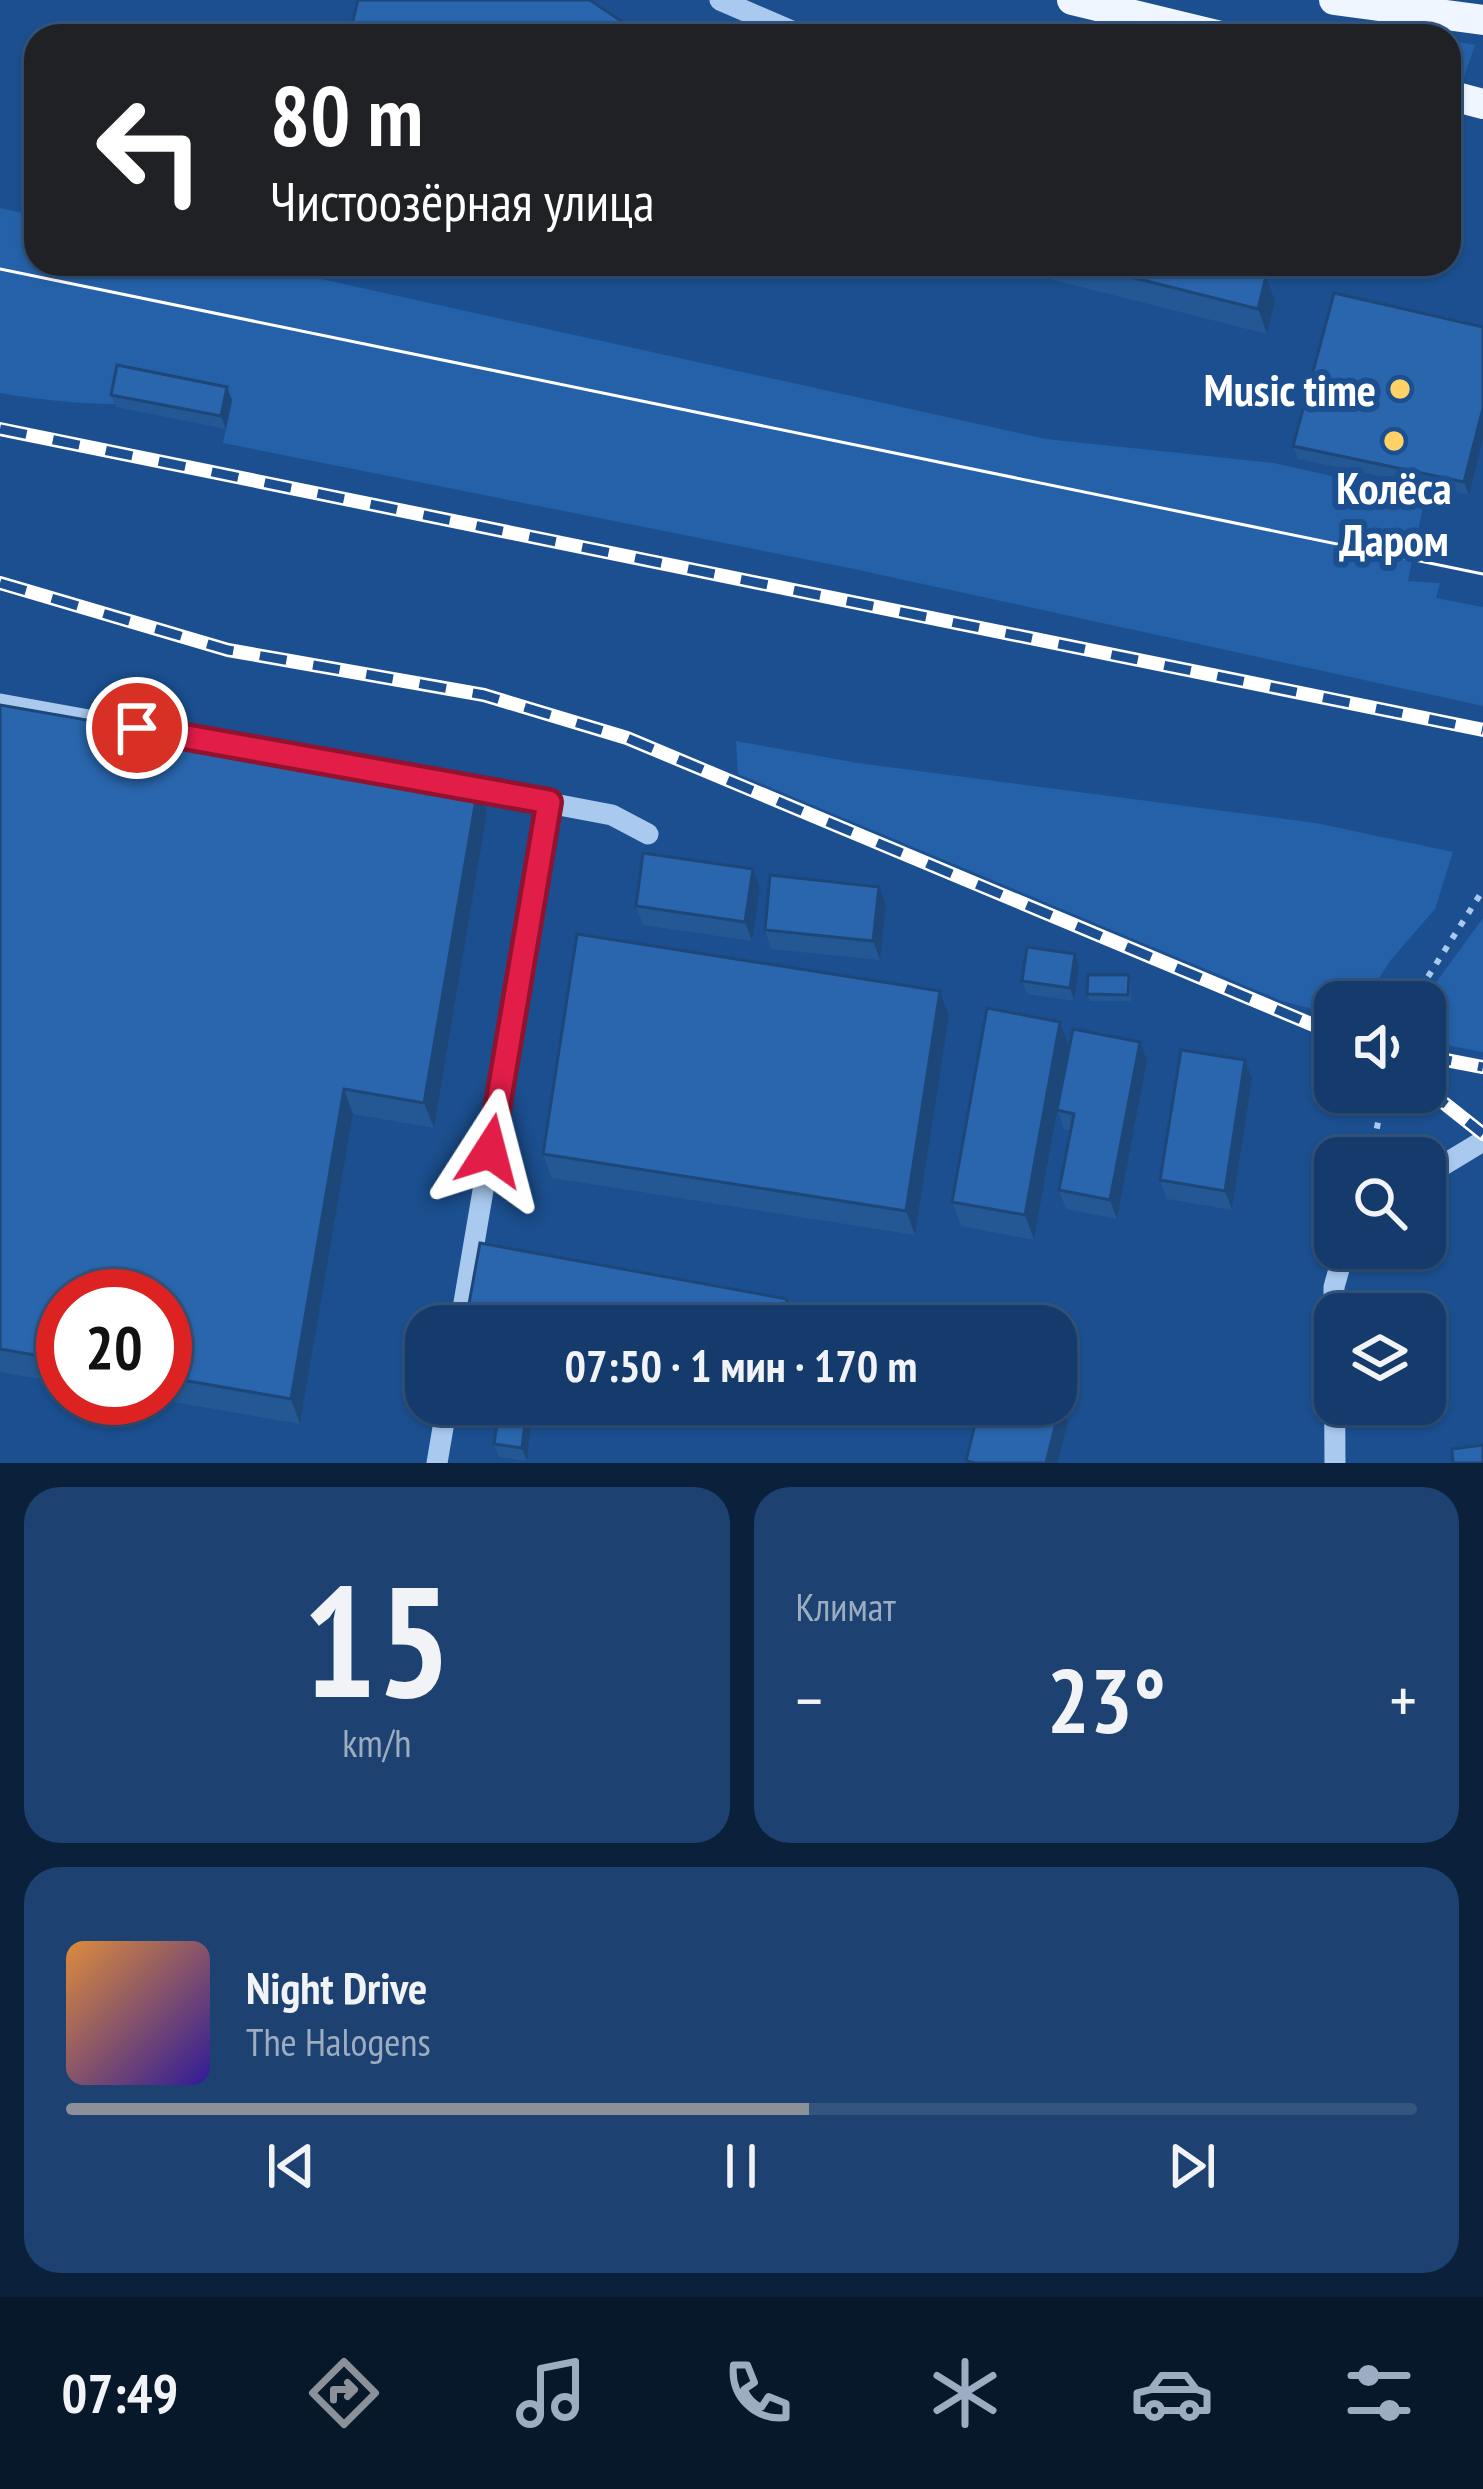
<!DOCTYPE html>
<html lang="ru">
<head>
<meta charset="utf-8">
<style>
  :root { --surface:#143b6b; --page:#1d4271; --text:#f1f3f6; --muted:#9dadc1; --line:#33557e; --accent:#8c9099 }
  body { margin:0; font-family:"PT Sans Narrow",sans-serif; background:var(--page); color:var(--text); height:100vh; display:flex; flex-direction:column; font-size:45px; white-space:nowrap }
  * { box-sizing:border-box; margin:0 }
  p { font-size:39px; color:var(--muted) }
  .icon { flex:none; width:66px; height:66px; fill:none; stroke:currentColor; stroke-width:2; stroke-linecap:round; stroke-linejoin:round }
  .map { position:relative; height:1463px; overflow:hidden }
  .panel { display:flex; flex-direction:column; gap:24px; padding:24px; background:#0b203b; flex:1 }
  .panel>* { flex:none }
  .banner { position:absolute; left:24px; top:24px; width:1437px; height:252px; border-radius:36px; box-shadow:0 3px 9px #0004,0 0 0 3px var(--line); background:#202124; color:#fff; overflow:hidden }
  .controls { position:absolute; left:1314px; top:981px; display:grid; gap:24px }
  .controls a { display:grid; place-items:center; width:132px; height:132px; border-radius:24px; background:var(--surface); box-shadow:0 3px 9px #0004,0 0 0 3px var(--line); font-size:60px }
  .speed { position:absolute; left:36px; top:1269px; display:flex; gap:24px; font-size:60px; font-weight:700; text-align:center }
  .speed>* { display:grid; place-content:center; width:156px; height:156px; border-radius:50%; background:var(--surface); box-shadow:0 3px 9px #0004,0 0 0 3px var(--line); line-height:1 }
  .speed .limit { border:18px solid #d22; background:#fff; color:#111 }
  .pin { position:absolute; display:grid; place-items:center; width:102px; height:102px; color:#fff; margin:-51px; border:6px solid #fff; border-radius:50%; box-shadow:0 3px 12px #0007 }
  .me { position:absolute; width:132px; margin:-66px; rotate:9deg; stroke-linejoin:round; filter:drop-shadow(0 0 9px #0008) }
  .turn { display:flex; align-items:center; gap:42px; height:252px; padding:0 48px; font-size:54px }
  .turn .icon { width:156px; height:156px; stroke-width:2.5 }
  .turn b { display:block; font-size:84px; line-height:102px }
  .big { font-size:90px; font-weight:800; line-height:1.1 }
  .panel .widget { flex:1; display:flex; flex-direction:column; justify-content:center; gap:18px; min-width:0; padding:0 42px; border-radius:36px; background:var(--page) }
  .panel .dial { align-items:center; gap:0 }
  .dial b { font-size:156px; line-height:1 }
  .song { display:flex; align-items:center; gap:36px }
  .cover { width:144px; height:144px; border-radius:18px; background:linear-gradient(135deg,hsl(30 70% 55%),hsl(250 70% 35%)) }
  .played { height:12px; border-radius:6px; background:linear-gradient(90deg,var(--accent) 55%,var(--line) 55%) }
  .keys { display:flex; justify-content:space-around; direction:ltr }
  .heat { display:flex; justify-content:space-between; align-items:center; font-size:66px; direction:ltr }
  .panel .tiles { flex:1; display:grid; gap:24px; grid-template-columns:1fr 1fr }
  .widget:last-child { grid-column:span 2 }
  .trip { position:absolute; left:405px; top:1305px; width:672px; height:120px; border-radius:36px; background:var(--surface); box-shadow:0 3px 9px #0004,0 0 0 3px var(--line); font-weight:800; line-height:120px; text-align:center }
  .tab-bar { display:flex; height:192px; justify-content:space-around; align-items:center; background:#08182b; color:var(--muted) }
  .tab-bar .icon { width:84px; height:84px }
  .tab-bar .active { color:var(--accent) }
  .tab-bar b { font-size:54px; color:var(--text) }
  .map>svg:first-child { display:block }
</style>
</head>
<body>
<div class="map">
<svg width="1483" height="1463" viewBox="0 0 1483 1463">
  <rect width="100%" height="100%" fill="#1b4f8f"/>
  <path fill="#2461a8" d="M1344 22 1425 36H1347L1339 33Z
    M1449 40 1475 45 1464 77 1449 71Z
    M0 208 36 216V264H253L1046 439 1274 463 1425 497 1408 581 1440 583 1436 598 1483 607V706L854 569 223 443 232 401C149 405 83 408 0 393Z
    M736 741 858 763 1316 823 1453 852 1435 909 1390 961 1364 1002H1335V1015L1282 1001 738 774Z
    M1483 918V1052L1425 1041V1005L1437 981Z"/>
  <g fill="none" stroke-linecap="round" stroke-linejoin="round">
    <path stroke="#a9c9ee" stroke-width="6" stroke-dasharray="6 9" stroke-linecap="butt" d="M1412 1002 1483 890
      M1371 1158 1384 1092"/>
    <path stroke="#a9c9ee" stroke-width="21" d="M720 0 803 36
      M0 704 289 756
      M449 784 612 815 648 834
      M1425 1176 1483 1141
      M460 1326 549 802
      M437 1463 447 1404
      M1335 1463 1334 1287 1345 1248"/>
    <path stroke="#f0f6ff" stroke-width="30" d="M1072 0 1221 36
      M1334 0 1483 20
      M1449 95 1483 104"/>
    <path stroke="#fff" stroke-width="3" d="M0 269 1483 574"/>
    <defs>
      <path id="rail" d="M0 429 1483 730
        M0 583 228 650 484 695 627 738 1335 1034
        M1425 1056 1483 1067
        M1425 1088 1483 1134"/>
    </defs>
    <use href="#rail" stroke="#fff" stroke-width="14"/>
    <use href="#rail" stroke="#1b4f8f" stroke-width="9" stroke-dasharray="27" stroke-linecap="butt"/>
  </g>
  <path fill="#245895" d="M1027 264H1220L1266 276 1275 301 1267 334 1030 274Z
    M1483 327 1469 495 1298 459 1293 446Z
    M227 387 232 400 226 429 116 407 111 395Z
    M0 705 478 788 487 813 434 1128 353 1114 300 1424 150 1398H165V1296H63V1383L0 1372Z
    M760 888 752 941 643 925 636 906Z
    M886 906 880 960 771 949 765 930Z
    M1075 954 1079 967 1074 1001 1027 994 1022 981Z
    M1131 982V1001H1090L1087 994Z
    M949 1016 915 1235 552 1178 543 1154Z
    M1060 1022 1069 1047 1147 1061 1117 1219 1066 1209 1059 1190 1071 1131 1064 1129 1058 1111 1034 1240 961 1226 952 1202Z
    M1252 1079 1232 1210 1167 1199 1160 1180Z
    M1061 1403 1068 1422 1058 1463H967L977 1417 951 1411 949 1404Z
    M527 1406 532 1419 527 1461 499 1457 494 1444Z"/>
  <path fill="#1d4779" d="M1266 276 1275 301 1267 334 1258 309Z
    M227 387 232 400 226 429 221 416Z
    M1483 408V439L1469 495 1464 482Z
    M478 788 487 813 434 1128 424 1103Z
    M753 869 760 888 752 941 745 922Z
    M879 887 886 906 880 960 873 941Z
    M1075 954 1079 967 1074 1001 1070 988Z
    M940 991 949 1016 915 1235 906 1211Z
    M1060 1022 1069 1047 1034 1240 1025 1215Z
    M1140 1042 1147 1061 1117 1219 1110 1200Z
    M1245 1060 1252 1079 1232 1210 1225 1191Z
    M344 1089 353 1114 300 1424 291 1399Z
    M787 1299 796 1324 795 1326H782Z
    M1061 1403 1068 1422 1058 1463H1046Z
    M527 1406 532 1419 527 1461 522 1448Z"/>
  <path fill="#2a66ad" stroke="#1d4779" stroke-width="3" d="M358 0H590L624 23 620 36H349Z
    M1079 264H1220L1266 276 1258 309Z
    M1334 293 1483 327V408L1464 482 1293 446Z
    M117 365 227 387 221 416 111 395Z
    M0 705 478 788 424 1103 344 1089 291 1399 165 1377V1296H63V1360L0 1349Z
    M643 853 753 869 745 922 636 906Z
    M770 875 879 887 873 941 765 930Z
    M577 934 940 991 906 1211 543 1154Z
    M1027 947 1075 954 1070 988 1022 981Z
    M1088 975H1129L1128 995 1087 994Z
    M987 1008 1060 1022 1025 1215 952 1202Z
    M1073 1029 1140 1042 1110 1200 1059 1190 1074 1114 1057 1110Z
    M1181 1050 1245 1060 1225 1191 1160 1180Z
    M480 1243 787 1299 782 1326H465Z
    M1056 1402 1061 1403 1046 1463H975L966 1461 980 1404H1056Z
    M500 1404 527 1406 522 1448 494 1444Z
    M1483 1445V1463H1453L1452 1449Z"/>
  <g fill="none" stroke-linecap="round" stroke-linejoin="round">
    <defs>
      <path id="route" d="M137 728 549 802 490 1151"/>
    </defs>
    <use href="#route" stroke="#92132f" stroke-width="30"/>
    <use href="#route" stroke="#e11d48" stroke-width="21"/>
  </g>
  <g fill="#ffd166" stroke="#1b4f8f" stroke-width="4.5">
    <circle cx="1400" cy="389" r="12"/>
    <circle cx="1394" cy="441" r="12"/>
  </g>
  <g text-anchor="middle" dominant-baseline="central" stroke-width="12" stroke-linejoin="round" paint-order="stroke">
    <g font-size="45" font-weight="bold" fill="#fff" stroke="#1b4f8f" text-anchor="end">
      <text x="1376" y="389">Music time</text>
      <text x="1394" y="487" text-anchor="middle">Колёса<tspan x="1394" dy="52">Даром</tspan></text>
    </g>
  </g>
</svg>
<div class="controls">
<a><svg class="icon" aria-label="sound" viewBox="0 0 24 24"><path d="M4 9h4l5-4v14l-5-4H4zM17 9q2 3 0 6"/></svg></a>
<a><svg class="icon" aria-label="search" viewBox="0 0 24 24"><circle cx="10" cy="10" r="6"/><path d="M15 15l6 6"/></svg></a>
<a><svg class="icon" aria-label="layers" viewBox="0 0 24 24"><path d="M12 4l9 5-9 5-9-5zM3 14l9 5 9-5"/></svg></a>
</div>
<div class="speed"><div class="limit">20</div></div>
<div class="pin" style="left:137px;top:728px;background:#d93025"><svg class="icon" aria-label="arrive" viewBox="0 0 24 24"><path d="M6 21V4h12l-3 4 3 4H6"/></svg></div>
<svg class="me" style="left:490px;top:1151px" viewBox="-20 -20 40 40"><path d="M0-17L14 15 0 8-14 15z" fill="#e11d48" stroke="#fff" stroke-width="4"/></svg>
<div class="trip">07:50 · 1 мин · 170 m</div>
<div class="banner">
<div class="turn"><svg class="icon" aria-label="left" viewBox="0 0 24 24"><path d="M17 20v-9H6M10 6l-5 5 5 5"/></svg><div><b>80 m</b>Чистоозёрная улица</div></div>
</div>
</div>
<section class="panel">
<div class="tiles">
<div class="widget dial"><b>15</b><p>km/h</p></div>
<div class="widget"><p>Климат</p>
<div class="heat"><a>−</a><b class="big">23°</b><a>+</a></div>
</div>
<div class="widget">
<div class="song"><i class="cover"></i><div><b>Night Drive</b><p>The Halogens</p></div></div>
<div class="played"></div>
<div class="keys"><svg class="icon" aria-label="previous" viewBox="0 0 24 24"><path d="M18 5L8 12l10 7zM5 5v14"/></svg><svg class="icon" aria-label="pause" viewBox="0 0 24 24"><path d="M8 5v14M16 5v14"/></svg><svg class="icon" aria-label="next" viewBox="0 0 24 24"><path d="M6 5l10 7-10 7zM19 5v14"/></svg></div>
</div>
</div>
</section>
<nav class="tab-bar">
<b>07:49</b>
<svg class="icon active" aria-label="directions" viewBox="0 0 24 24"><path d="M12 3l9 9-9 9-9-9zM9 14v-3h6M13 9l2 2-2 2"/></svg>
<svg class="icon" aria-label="music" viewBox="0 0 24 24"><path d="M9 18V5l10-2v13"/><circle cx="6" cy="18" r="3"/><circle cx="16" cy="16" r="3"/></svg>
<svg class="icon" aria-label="phone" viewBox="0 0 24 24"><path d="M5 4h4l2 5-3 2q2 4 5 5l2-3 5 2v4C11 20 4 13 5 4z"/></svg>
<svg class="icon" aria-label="climate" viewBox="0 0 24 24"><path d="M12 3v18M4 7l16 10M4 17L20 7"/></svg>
<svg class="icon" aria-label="car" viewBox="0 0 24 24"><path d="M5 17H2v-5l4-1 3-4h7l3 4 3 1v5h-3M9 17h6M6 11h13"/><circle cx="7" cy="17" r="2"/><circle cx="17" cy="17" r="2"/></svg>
<svg class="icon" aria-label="filters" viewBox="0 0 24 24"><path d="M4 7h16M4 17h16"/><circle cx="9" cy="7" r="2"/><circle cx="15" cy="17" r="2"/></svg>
</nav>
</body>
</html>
